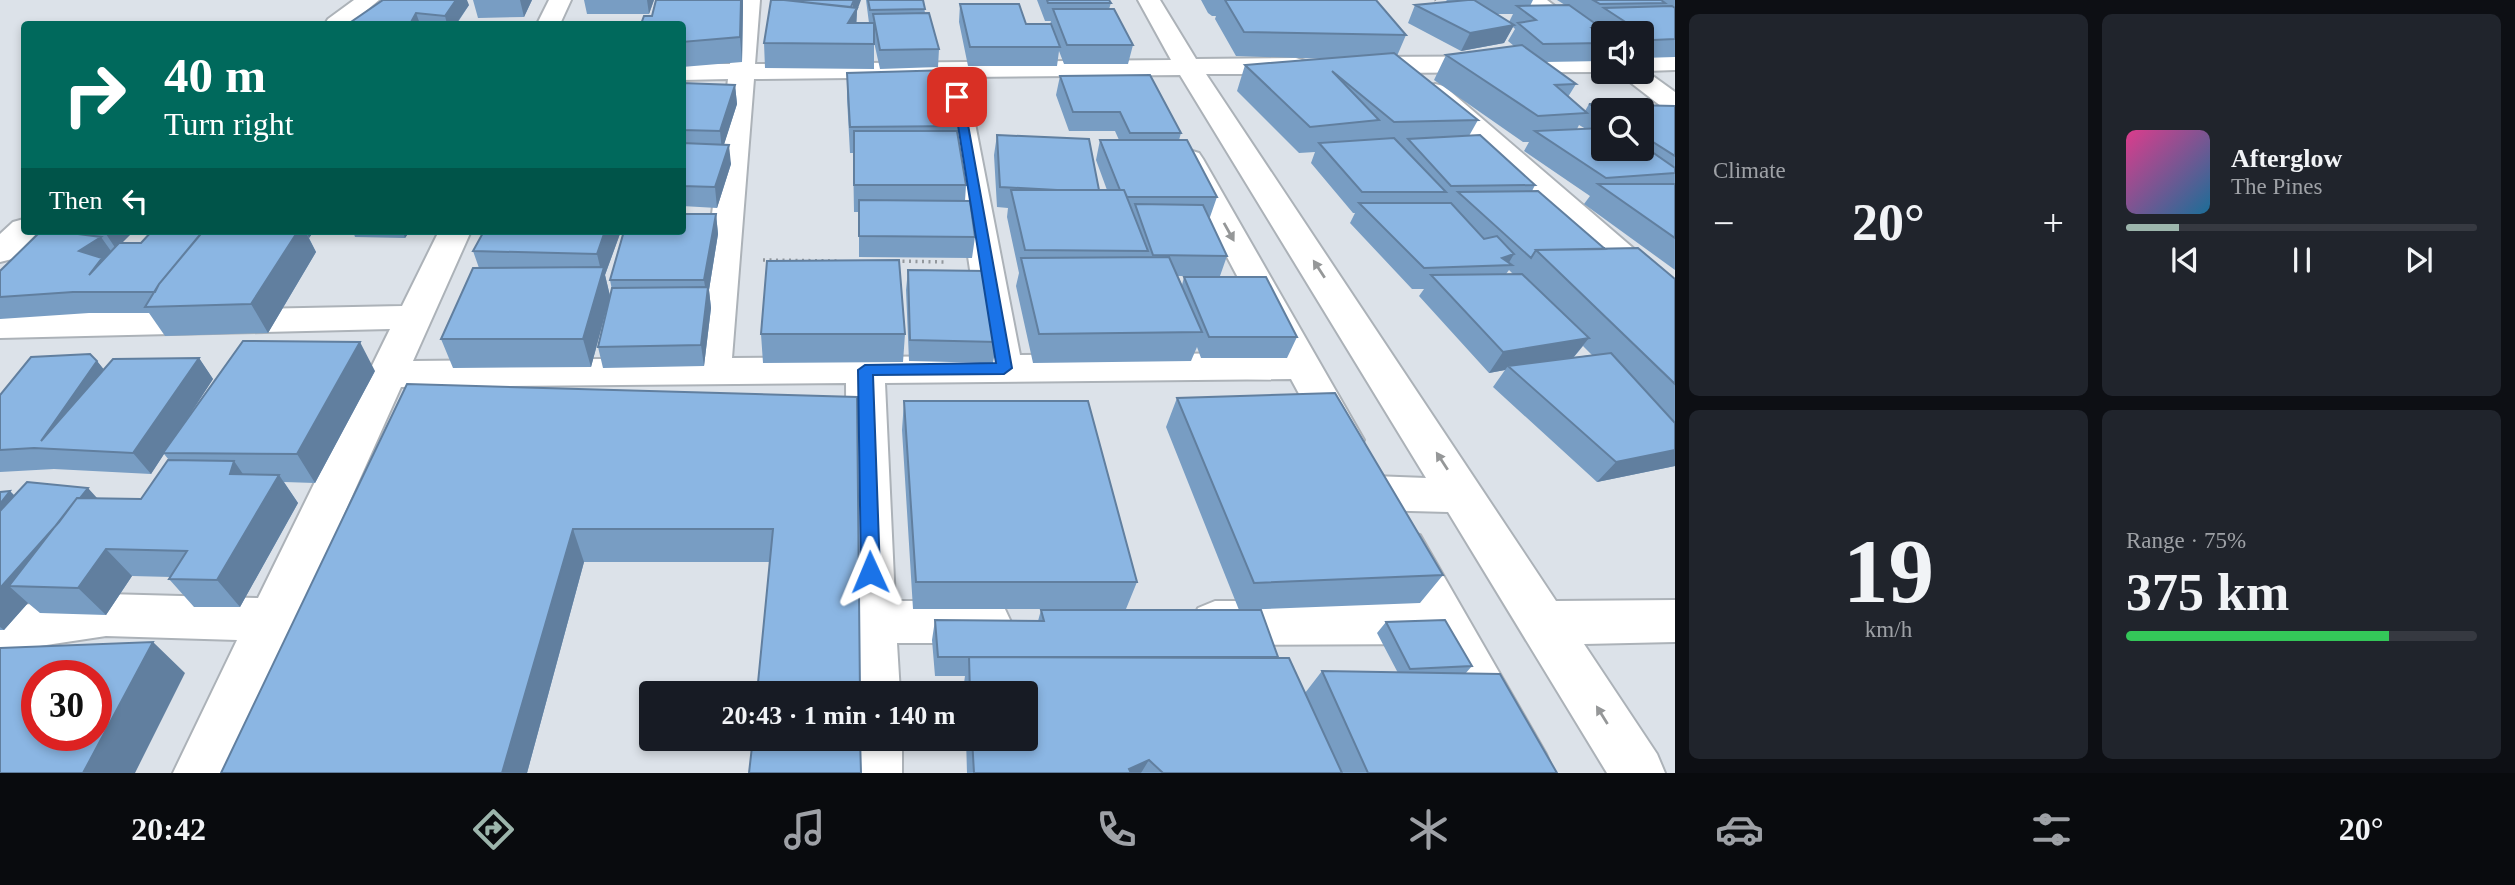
<!DOCTYPE html>
<html lang="en">
<head>
<meta charset="utf-8">
<style>
  :root { --surface:#171b24; --page:#20242c; --text:#f1f3f6; --muted:#9ea1a6; --line:#363941; --accent:#9cb5ac }
  body { margin:0; font-family:"Times New Roman",serif; background:var(--page); color:var(--text); height:100vh; display:flex; flex-direction:column; font-size:26px; white-space:nowrap }
  * { box-sizing:border-box; margin:0 }
  p { font-size:23px; color:var(--muted) }
  .icon { flex:none; width:38px; height:38px; fill:none; stroke:currentColor; stroke-width:2; stroke-linecap:round; stroke-linejoin:round }
  .map { position:relative; flex:1; overflow:hidden }
  .details { display:flex; flex-direction:column; gap:14px; padding:14px; background:#0d0f14; width:840px }
  .details>* { flex:none }
  .hud { position:absolute; left:21px; top:21px; width:665px; height:214px; border-radius:7px; box-shadow:0 4px 10px #0003; background:#00695c; color:#fff; overflow:hidden }
  .controls { position:absolute; left:1591px; top:21px; display:grid; gap:14px }
  .controls a { display:grid; place-items:center; width:63px; height:63px; border-radius:7px; background:var(--surface); box-shadow:0 4px 10px #0003; font-size:35px }
  .speed { position:absolute; left:21px; top:660px; display:flex; gap:14px; font-size:35px; font-weight:700; text-align:center }
  .speed>* { display:grid; place-content:center; width:91px; height:91px; border-radius:50%; background:var(--surface); box-shadow:0 4px 10px #0003; line-height:1 }
  .speed .limit { border:10px solid #d22; background:#fff; color:#111 }
  .pin { position:absolute; display:grid; place-items:center; width:60px; height:60px; color:#fff; margin:-30px; border-radius:14px; box-shadow:0 4px 10px #0006 }
  .me { position:absolute; width:77px; margin:-38px; rotate:359deg; stroke-linejoin:round; filter:drop-shadow(0 0 5px #0008) }
  .turn { display:flex; align-items:center; gap:24px; height:147px; padding:0 28px; font-size:32px }
  .turn .icon { width:91px; height:91px; stroke-width:2.5 }
  .turn b { display:block; font-size:49px; line-height:60px }
  .then { display:flex; align-items:center; height:66px; padding:0 28px; background:#0003; gap:14px; font-size:26px }
  .big { font-size:52px; font-weight:600; line-height:1.1 }
  .details .tile { flex:1; display:flex; flex-direction:column; justify-content:center; gap:10px; min-width:0; padding:0 24px; border-radius:10px; background:var(--page) }
  .details .dial { align-items:center; gap:0 }
  .dial b { font-size:91px; line-height:1 }
  .song { display:flex; align-items:center; gap:21px }
  .cover { width:84px; height:84px; border-radius:10px; background:linear-gradient(135deg,hsl(330 70% 55%),hsl(200 70% 35%)) }
  .played { height:7px; border-radius:4px; background:linear-gradient(90deg,var(--accent) 15%,var(--line) 15%) }
  .keys { display:flex; justify-content:space-around; direction:ltr }
  .heat { display:flex; justify-content:space-between; align-items:center; font-size:38px; direction:ltr }
  .charge { height:10px; border-radius:5px; background:linear-gradient(90deg,#34c759 75%,var(--line) 0) }
  .details .tiles { flex:1; display:grid; gap:14px; grid-template-columns:repeat(2,1fr) }
  .trip { position:absolute; left:639px; top:681px; width:399px; height:70px; border-radius:7px; background:var(--surface); box-shadow:0 4px 10px #0003; font-weight:600; line-height:70px; text-align:center }
  .tabs { display:flex; height:112px; justify-content:space-around; align-items:center; background:#090b0e; color:var(--muted) }
  .tabs .icon { width:49px; height:49px }
  .tabs .selected { color:var(--accent) }
  .tabs b { font-size:32px; color:var(--text) }
  main { display:flex; flex:1; min-height:0 }
  .map>svg:first-child { display:block }
</style>
</head>
<body>
<main>
<div class="map">
<svg width="1675" height="773" viewBox="0 0 1675 773">
  <rect width="100%" height="100%" fill="#dce2e9"/>
  <g fill="none" stroke-linecap="round" stroke-linejoin="round">
    <defs>
      <path id="minor" d="M354 0H379L350 24H325L328 19Z
        M549 0H571L560 24H537Z
        M738 0H760L755 64 1171 60 1138 0H1160L1196 59 1296 58 1305 61 1309 66 1305 71 1296 74H1206L1556 601 1675 600V642L1584 644 1657 754 1665 773H1607L1448 512 1373 510 1358 505 1352 493 1358 481 1373 476 1426 478 1180 75 966 77 1020 355 1278 353 1175 159 1179 153 1189 150 1199 153 1203 159 1364 440 1358 451 1344 455 1330 451 1291 379 885 383 895 601H987L1004 607 1011 622 1004 637 987 643H897L900 693H848L846 383 401 387 228 773H173L237 640 106 636 0 652V608L106 594 258 598 390 329 0 338V314L402 306 439 231H471L413 361 695 358 728 79 682 80V64H730ZM941 77 983 356 732 358 754 79Z
        M1522 0H1547L1594 36 1590 41H1574Z
        M1603 56V72L1357 73 1348 70 1344 65 1348 60 1357 57Z
        M1675 56V70L1646 71 1675 92V112L1666 110 1617 72H1642V57Z
        M1435 84 1444 86 1675 284V314L1663 311 1426 98 1422 92 1426 86Z
        M24 219V231H39L12 259 0 262V234L13 222Z
        M1404 529 1420 535 1546 754 1554 773H1498L1431 644 1215 645 1198 638 1191 623 1198 608 1215 601H1408L1381 548 1388 535Z
        M848 738H902V773H848Z"/>
    </defs>
    <use href="#minor" stroke="#acb2b8" stroke-width="4"/>
    <path stroke="#93989d" stroke-width="2.5" stroke-dasharray="1 3.5" stroke-linecap="butt" d="M1435 0 1442 7"/>
    <path stroke="#93989d" stroke-width="3.5" stroke-dasharray="2 4.5" stroke-linecap="butt" d="M763 260 838 261
      M896 261 946 262"/>
    <use href="#minor" fill="#fff" fill-rule="evenodd"/>
  </g>
  <path fill="#789dc3" fill-rule="evenodd" d="M383 0 469 5 458 22 518 23V24H348Z
    M473 0H532L524 17 478 18Z
    M584 0H654L649 14H587Z
    M656 0H743L742 62 682 67V24L652 16Z
    M866 0H923L925 13 939 49 938 67 880 69 874 42V69L765 68 764 43 857 11 856 23H869Z
    M1037 0H1109L1111 3 1109 9 1133 45 1128 64H1064L1059 51 1057 66H968L959 22 960 4 1026 24H1050L1051 21H1045Z
    M1201 0H1376L1406 35 1397 56 1478 120 1469 136 1535 185 1532 191 1605 249 1675 279V466L1597 482 1493 387 1505 370 1489 373 1419 296 1424 289H1412L1350 223 1355 213H1353L1311 163 1315 152 1299 153 1237 91 1245 65 1331 59 1236 56 1215 19 1216 16H1212L1208 13ZM1509 270 1513 274H1506ZM1583 346 1592 355 1574 357Z
    M1446 0H1533L1530 6 1565 5 1557 0H1675V57L1642 58V33H1605L1599 29 1598 32 1603 35 1602 61 1545 62 1576 84 1568 97 1585 111 1589 104 1675 106V270L1584 204 1590 196 1524 151 1529 142H1523L1434 80 1446 55 1514 46 1508 41 1515 29 1513 27 1504 43 1461 51 1408 23 1415 5 1448 2ZM1496 14H1513L1509 22ZM1603 110H1642V149H1603ZM1579 125 1586 129H1577Z
    M847 73 959 126 958 136 966 185 965 201 975 237 972 258 859 257V212H854L853 153H850L847 98Z
    M1060 76 1181 133 1179 140 1217 197 1210 217H1209L1227 256 1220 276H1178L1182 285 1184 277 1297 337 1287 358H1201L1197 347 1191 361 1033 363 1016 286 1019 273 1007 217 1008 208 997 207 994 155 997 135 1099 190H1107L1096 160 1100 140H1119L1115 131H1069L1056 95Z
    M682 83 735 85 737 104 724 144 731 164 717 208 682 206Z
    M716 214 718 234 709 290 711 308 704 366 603 368 598 347 612 290 610 280Z
    M38 231H134L121 243H141L200 235 203 231H314L309 238 316 252 268 333 165 336 149 313H89L0 319V271L39 233Z
    M353 231H410L405 238 355 237Z
    M621 231 605 275 610 296 591 367 453 368 441 339 479 268 473 251Z
    M908 270 997 342 993 363 909 361 906 290Z
    M761 334H905L903 362 763 363Z
    M199 358 213 379 180 430 375 371 315 483 284 482 298 503 240 607H194L169 579 171 577 132 576 106 615 40 613 28 603 4 630H0V492L15 496 141 499 169 460 164 454 151 474 54 469 0 472V395L97 361 104 370Z
    M407 384 857 397 770 562H584L527 773H221Z
    M1177 398 1443 575 1420 603 1239 610 1166 427Z
    M904 401 1137 582 1126 609H913L902 430Z
    M1041 610 1278 657 1277 658 1305 693 1322 671 1398 673 1377 633 1386 622 1472 666 1465 674 1557 773H967L966 738H1026V693H964V683L965 676H935L932 640 935 620 1038 621Z"/>
  <path fill="#617f9f" d="M456 0H467L469 5 456 24H447L445 16Z
    M520 0H532L524 17Z
    M647 0H654L649 14Z
    M741 0H743V7L742 62 740 37Z
    M854 0H861L857 11 856 32 848 23Z
    M416 13 420 24H410Z
    M1514 25 1504 43 1461 51 1470 33Z
    M735 85 737 104 722 151 720 131Z
    M729 145 731 164 717 208 715 187Z
    M716 214 718 234 709 290 711 308 704 366 701 345 707 300 704 280Z
    M104 231H134L116 249Z
    M298 231H305L316 252 268 333 251 304Z
    M306 231H314L309 238Z
    M403 231H410L405 238Z
    M605 231H621L605 275 610 296 591 367 583 339 602 275 597 254Z
    M101 237 116 258 93 270 79 251Z
    M1514 254 1507 266 1502 258Z
    M1589 338 1572 359 1508 366 1505 370 1489 373 1503 352Z
    M360 342 375 371 315 483 297 454Z
    M199 358 213 379 151 474 133 453Z
    M97 361 114 382 41 441Z
    M1675 450V466L1597 482 1616 462Z
    M234 461 254 490 230 474Z
    M279 475 298 503 240 607 217 580Z
    M88 488 107 509 9 586 28 603 4 630 0 627V588Z
    M10 491 31 512 0 551V504Z
    M573 529 584 562 527 773H502Z
    M106 549 132 576 106 615 78 588Z
    M153 642 185 673 135 773H83Z
    M1149 760 1141 773H1127L1129 769Z"/>
  <path fill="#8bb6e3" stroke="#617f9f" stroke-width="2" fill-rule="evenodd" d="M383 0H456L445 16 416 13 410 24H348Z
    M656 0H741L740 37 682 42V24H641L644 16H652Z
    M771 0H784L857 8 848 23H874V44L764 43Z
    M784 0H854L851 7Z
    M868 0H923L925 9 870 10Z
    M1047 0H1109L1111 3H1048Z
    M1225 0H1376L1406 35 1244 32Z
    M1468 0H1474L1514 25 1470 33 1415 5Z
    M1593 0H1661L1665 3 1600 4Z
    M960 4H1019L1026 24H1051L1060 47H970Z
    M1569 5 1600 27 1592 28 1603 35V43L1543 44 1518 23 1536 20 1517 6Z
    M1672 6 1675 8V39L1653 40 1604 8Z
    M1053 9H1114L1133 45H1067Z
    M929 13 939 49 880 50 873 14Z
    M455 22 518 23 517 24H452Z
    M1522 45 1576 84 1555 85 1587 113 1538 116 1446 55Z
    M1394 53 1478 120 1394 122 1332 71 1379 120 1310 127 1245 65Z
    M951 70 959 126 850 127 847 73Z
    M1150 75 1181 133H1130L1120 112H1073L1060 76Z
    M682 83 735 85 720 131 682 130Z
    M1589 104 1675 106V156L1642 135V110H1603V112Z
    M1603 128V149H1642V145L1675 168V173L1606 178 1535 131Z
    M854 131H957L966 185H854Z
    M997 135 1089 139 1099 190H1057L1000 187Z
    M1480 135 1535 185 1451 186 1408 139Z
    M1394 138 1446 192H1362L1319 143Z
    M1100 140H1187L1217 197H1127L1124 190H1120Z
    M682 143 729 145 715 187 682 186Z
    M1598 184H1675V238Z
    M1011 190H1124L1148 251 1025 250Z
    M1538 191 1605 249 1536 250 1531 258 1458 192Z
    M859 200 970 201 975 237 859 236Z
    M1359 203H1451L1484 239 1497 236 1514 254 1502 258 1512 265 1424 268Z
    M1135 204 1203 205 1227 256 1153 255Z
    M682 214H716L704 280H610L624 231H682Z
    M41 231H55L101 237 79 251 102 258 89 275 119 243H141L152 231H194L200 235 159 284 155 292H73L0 297V271Z
    M203 231H298L251 304 145 307 159 284Z
    M484 231H605L597 254 473 251Z
    M1638 248 1675 279V384L1536 250Z
    M1169 257 1202 332 1039 334 1021 258Z
    M899 260 905 334H761L767 261Z
    M604 267 583 339H441L473 268Z
    M908 270 987 271 997 342 910 340Z
    M1522 274 1589 338 1503 352 1431 275Z
    M1184 277H1266L1297 337H1209Z
    M708 287 701 345 598 347 612 288Z
    M243 341 360 342 297 454 163 453Z
    M1611 353 1675 423V450L1616 462 1508 366Z
    M90 354 97 361 41 441 113 359 199 358 133 453 34 448 0 450V395L31 357Z
    M407 384 857 397 860 693H757L773 529H573L502 773H221Z
    M1335 393 1443 575 1254 583 1177 398Z
    M904 401H1088L1137 582H916Z
    M168 460 234 461 230 474 279 475 217 580 169 579 187 551 106 549 78 588 9 586 77 498 141 499Z
    M27 482 88 488 80 498H77L59 522 0 588V511Z
    M10 491 0 504V492Z
    M1041 610H1261L1278 657H938L935 620 1044 621Z
    M1445 620 1472 666 1410 669 1386 622Z
    M153 642 83 773H0V648ZM37 676H96V735H37Z
    M969 657 1289 658 1342 773H1163L1149 760 1129 769 1131 773H974L972 738H1026V693H970Z
    M1322 671 1500 674 1557 773H1368Z
    M753 738H860L861 773H749Z"/>
  <defs><path id="oneway-solid" d="M-6-.8H1V-3.2L6.5 0L1 3.2V.8H-6Z" transform="scale(1.75)"/></defs>
  <g fill="#959798">
    <use href="#oneway-solid" transform="translate(1229 232) rotate(61)"/>
    <use href="#oneway-solid" transform="translate(1319 269) rotate(-123)"/>
    <use href="#oneway-solid" transform="translate(1442 461) rotate(-123)"/>
    <use href="#oneway-solid" transform="translate(1602 715) rotate(-122)"/>
  </g>
  <path fill="#1a73e8" stroke="#114b97" stroke-width="2" d="M953 94 963 97 1012 368 1004 374 873 375 880 572 877 577 870 580 864 577 861 572 858 370 865 365 996 363Z"/>
</svg>
<div class="controls">
<a><svg class="icon" aria-label="sound" viewBox="0 0 24 24"><path d="M4 9h4l5-4v14l-5-4H4zM17 9q2 3 0 6"/></svg></a>
<a><svg class="icon" aria-label="search" viewBox="0 0 24 24"><circle cx="10" cy="10" r="6"/><path d="M15 15l6 6"/></svg></a>
</div>
<div class="speed"><div class="limit">30</div></div>
<div class="pin" style="left:957px;top:97px;background:#d93025"><svg class="icon" aria-label="arrive" viewBox="0 0 24 24"><path d="M6 21V4h12l-3 4 3 4H6"/></svg></div>
<svg class="me" style="left:870px;top:572px" viewBox="-20 -20 40 40"><path d="M0-17L14 15 0 8-14 15z" fill="#1a73e8" stroke="#fff" stroke-width="4"/></svg>
<div class="trip">20:43 · 1 min · 140 m</div>
<div class="hud">
<div class="turn"><svg class="icon" aria-label="right" viewBox="0 0 24 24"><path d="M7 20v-9h11M14 6l5 5-5 5"/></svg><div><b>40 m</b>Turn right</div></div>
<div class="then">Then<svg class="icon" aria-label="left" viewBox="0 0 24 24"><path d="M17 20v-9H6M10 6l-5 5 5 5"/></svg></div>
</div>
</div>
<section class="details">
<div class="tiles">
<div class="tile"><p>Climate</p>
<div class="heat"><a>−</a><b class="big">20°</b><a>+</a></div>
</div>
<div class="tile">
<div class="song"><i class="cover"></i><div><b>Afterglow</b><p>The Pines</p></div></div>
<div class="played"></div>
<div class="keys"><svg class="icon" aria-label="previous" viewBox="0 0 24 24"><path d="M18 5L8 12l10 7zM5 5v14"/></svg><svg class="icon" aria-label="pause" viewBox="0 0 24 24"><path d="M8 5v14M16 5v14"/></svg><svg class="icon" aria-label="next" viewBox="0 0 24 24"><path d="M6 5l10 7-10 7zM19 5v14"/></svg></div>
</div>
<div class="tile dial"><b>19</b><p>km/h</p></div>
<div class="tile"><p>Range · 75%</p><b class="big">375 km</b><div class="charge"></div></div>
</div>
</section>
</main>
<nav class="tabs">
<b>20:42</b>
<svg class="icon selected" aria-label="directions" viewBox="0 0 24 24"><path d="M12 3l9 9-9 9-9-9zM9 14v-3h6M13 9l2 2-2 2"/></svg>
<svg class="icon" aria-label="music" viewBox="0 0 24 24"><path d="M9 18V5l10-2v13"/><circle cx="6" cy="18" r="3"/><circle cx="16" cy="16" r="3"/></svg>
<svg class="icon" aria-label="phone" viewBox="0 0 24 24"><path d="M5 4h4l2 5-3 2q2 4 5 5l2-3 5 2v4C11 20 4 13 5 4z"/></svg>
<svg class="icon" aria-label="climate" viewBox="0 0 24 24"><path d="M12 3v18M4 7l16 10M4 17L20 7"/></svg>
<svg class="icon" aria-label="car" viewBox="0 0 24 24"><path d="M5 17H2v-5l4-1 3-4h7l3 4 3 1v5h-3M9 17h6M6 11h13"/><circle cx="7" cy="17" r="2"/><circle cx="17" cy="17" r="2"/></svg>
<svg class="icon" aria-label="filters" viewBox="0 0 24 24"><path d="M4 7h16M4 17h16"/><circle cx="9" cy="7" r="2"/><circle cx="15" cy="17" r="2"/></svg>
<b>20°</b>
</nav>
</body>
</html>
